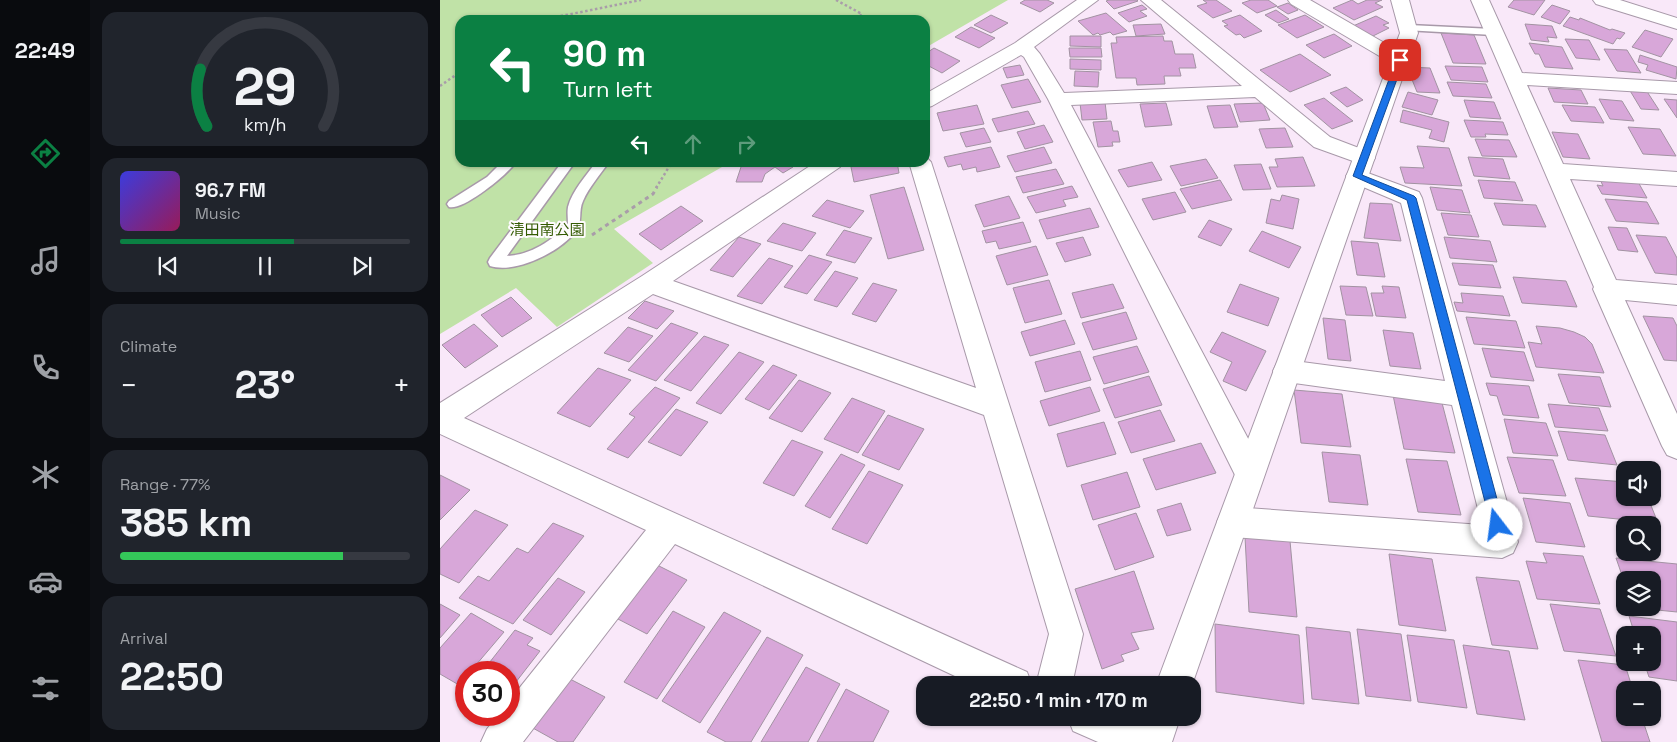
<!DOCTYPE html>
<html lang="en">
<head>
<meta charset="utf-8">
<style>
  :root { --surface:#171b24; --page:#20242c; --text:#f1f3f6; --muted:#9ea1a6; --line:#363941; --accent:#0b8043 }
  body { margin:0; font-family:"Space Grotesk","Noto Sans JP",sans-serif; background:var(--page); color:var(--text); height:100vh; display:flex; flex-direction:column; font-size:19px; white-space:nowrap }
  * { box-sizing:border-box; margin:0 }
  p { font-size:16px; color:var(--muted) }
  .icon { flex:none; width:28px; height:28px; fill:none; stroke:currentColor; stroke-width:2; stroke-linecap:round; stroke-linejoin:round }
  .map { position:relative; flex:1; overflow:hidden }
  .drawer { display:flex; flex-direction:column; gap:12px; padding:12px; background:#0d0f14; width:350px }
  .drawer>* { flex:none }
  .hud { position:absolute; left:15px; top:15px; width:475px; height:152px; border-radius:15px; box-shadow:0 1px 4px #0004; background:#0b8043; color:#fff; overflow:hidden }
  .tools { position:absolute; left:1176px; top:461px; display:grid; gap:10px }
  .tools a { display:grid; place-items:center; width:45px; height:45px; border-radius:10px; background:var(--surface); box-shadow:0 1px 4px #0004; font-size:25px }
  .speed { position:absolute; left:15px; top:661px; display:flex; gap:10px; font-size:25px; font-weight:700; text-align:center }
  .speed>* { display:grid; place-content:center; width:65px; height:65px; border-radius:50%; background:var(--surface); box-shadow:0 1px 4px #0004; line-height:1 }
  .speed .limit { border:8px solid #d22; background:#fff; color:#111 }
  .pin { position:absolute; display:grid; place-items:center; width:42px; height:42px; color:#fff; margin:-21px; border-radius:10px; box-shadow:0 2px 8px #0006 }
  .me { position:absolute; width:55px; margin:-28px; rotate:345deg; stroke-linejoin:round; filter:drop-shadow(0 0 4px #0008) }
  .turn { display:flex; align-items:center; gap:18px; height:105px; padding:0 25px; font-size:22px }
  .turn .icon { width:65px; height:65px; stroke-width:2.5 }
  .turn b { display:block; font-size:35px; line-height:42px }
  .lanes { display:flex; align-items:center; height:48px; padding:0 25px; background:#0003; justify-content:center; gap:25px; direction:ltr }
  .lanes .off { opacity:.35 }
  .big { font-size:38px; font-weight:800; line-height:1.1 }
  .drawer .tile { flex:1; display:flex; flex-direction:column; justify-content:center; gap:8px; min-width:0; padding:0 18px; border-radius:15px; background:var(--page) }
  .drawer .dial { align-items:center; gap:0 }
  .dial svg { height:130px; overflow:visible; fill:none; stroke:var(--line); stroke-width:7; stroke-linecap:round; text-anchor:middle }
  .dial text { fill:var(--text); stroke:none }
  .song { display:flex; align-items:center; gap:15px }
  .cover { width:60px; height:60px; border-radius:8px; background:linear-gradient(135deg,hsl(240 70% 55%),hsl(330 70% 35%)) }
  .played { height:5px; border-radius:2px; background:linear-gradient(90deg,var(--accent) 60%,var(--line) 60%) }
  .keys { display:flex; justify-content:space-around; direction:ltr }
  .heat { display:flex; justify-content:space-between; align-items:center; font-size:28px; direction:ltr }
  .charge { height:8px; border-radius:4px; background:linear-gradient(90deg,#34c759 77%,var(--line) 0) }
  .trip { position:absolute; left:476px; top:676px; width:285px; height:50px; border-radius:15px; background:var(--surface); box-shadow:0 1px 4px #0004; font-weight:800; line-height:50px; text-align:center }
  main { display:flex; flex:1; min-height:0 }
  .tabs { display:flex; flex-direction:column; width:90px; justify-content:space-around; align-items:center; background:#090b0e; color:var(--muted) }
  .tabs .icon { width:35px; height:35px }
  .tabs .active { color:var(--accent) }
  .tabs b { font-size:22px; color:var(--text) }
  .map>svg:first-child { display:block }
</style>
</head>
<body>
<main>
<nav class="tabs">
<b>22:49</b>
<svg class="icon active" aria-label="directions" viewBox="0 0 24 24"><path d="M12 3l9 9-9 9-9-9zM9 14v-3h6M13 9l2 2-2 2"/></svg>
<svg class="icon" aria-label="music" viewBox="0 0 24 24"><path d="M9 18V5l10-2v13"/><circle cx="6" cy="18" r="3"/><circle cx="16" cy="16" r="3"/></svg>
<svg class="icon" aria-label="phone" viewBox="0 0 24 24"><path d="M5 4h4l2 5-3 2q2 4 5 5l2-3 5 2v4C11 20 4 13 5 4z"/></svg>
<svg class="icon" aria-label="climate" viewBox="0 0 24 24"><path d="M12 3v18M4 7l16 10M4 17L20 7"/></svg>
<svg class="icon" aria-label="car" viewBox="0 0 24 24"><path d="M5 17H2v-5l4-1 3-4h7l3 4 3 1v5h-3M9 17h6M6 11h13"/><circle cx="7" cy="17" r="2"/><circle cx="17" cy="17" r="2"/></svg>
<svg class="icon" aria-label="filters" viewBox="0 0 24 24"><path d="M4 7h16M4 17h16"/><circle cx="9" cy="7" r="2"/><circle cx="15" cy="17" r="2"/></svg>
</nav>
<section class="drawer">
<div class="tile dial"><svg viewBox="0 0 100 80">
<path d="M14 69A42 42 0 1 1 86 69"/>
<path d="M14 69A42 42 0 0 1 10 34" stroke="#0b8043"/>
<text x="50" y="56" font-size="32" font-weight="700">29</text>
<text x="50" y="72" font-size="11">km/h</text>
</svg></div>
<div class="tile">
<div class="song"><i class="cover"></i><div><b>96.7 FM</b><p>Music</p></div></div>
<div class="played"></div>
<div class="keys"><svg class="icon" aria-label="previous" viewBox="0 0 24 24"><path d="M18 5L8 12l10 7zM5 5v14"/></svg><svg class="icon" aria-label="pause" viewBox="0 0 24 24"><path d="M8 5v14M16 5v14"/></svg><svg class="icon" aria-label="next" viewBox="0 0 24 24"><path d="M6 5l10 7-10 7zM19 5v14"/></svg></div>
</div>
<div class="tile"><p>Climate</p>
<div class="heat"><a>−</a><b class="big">23°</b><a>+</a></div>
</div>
<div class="tile"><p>Range · 77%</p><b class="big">385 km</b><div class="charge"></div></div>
<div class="tile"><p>Arrival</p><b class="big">22:50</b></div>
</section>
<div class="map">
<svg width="1237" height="742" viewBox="0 0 1237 742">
  <rect width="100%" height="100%" fill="#f9e8f9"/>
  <path fill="#c0e2a7" d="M0 0H568L485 48V20H20V162L289 163 174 229 213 263 117 327 76 288 0 334Z"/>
  <path fill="#d8a7d9" stroke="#a293a2" d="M585 0H607L614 3 600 12 580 3Z
    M669 0H697L698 1 674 9 666 1Z
    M763 0H776L792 11 773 18 757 6 767 3Z
    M811 0H828L837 6 817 13 802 3Z
    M912 0 918 4 927 0H942L935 3 943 7 914 20 893 8Z
    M1074 0H1105L1094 15 1068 7Z
    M848 3 858 10 848 14 837 7Z
    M702 5 707 9 700 11 707 16 689 22 678 13Z
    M1112 5 1130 11 1120 24 1101 17Z
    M836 10 849 19 838 23 825 15Z
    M666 13 687 31 673 35 670 32 660 35 658 33 653 35 638 21Z
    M551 15 568 23 551 33 534 25Z
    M800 15 822 31 804 38 800 34 796 35 784 26 788 25 782 21Z
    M865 15 884 27 857 38 838 25Z
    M936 16 949 23 943 25 949 28 931 37 913 26Z
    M1130 17 1139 20 1140 18 1170 30 1172 29 1185 33 1180 39 1177 38 1173 44 1123 26Z
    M721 24 725 34 696 36 693 25Z
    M1085 24 1112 26 1117 38 1107 37 1109 42 1091 40Z
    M531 27 555 38 539 48 515 37Z
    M1205 30 1233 39 1221 57 1192 47Z
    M1001 33 1034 35 1046 64 1013 63Z
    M894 34 912 46 884 58 866 45Z
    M630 36H661V47L630 46Z
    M723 36 724 41H732L735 54H753L756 68H739L741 76H724L725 84 697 85 696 78H676L671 43H677L676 37Z
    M1125 39 1149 40 1160 60 1136 58Z
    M1089 43 1122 47 1133 69 1105 67 1099 54H1095Z
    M494 48 520 61 502 73 485 64V54Z
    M629 48H661L662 57H630Z
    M1164 49 1187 50 1201 73 1177 71Z
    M860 54 891 75 850 92 820 70Z
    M1200 55 1237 67 1236 79 1206 70 1208 65 1198 62Z
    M630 59 661 60V70L630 69Z
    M580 65 584 75 567 78 563 68Z
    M1005 66 1042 67 1048 82 1011 80Z
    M967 67 990 68 1000 93 977 92Z
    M635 71 659 72 658 87 634 86Z
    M588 79 601 102 572 108 561 85Z
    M1007 82 1046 84 1052 98 1013 96Z
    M906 87 923 100 907 107 890 93Z
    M1108 88 1141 90 1148 104 1114 102Z
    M1189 89 1206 90 1219 110 1201 109Z
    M968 92 998 100 992 115 962 107Z
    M884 98 913 121 892 129 864 105Z
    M1159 99 1182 101 1194 121 1170 119Z
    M1224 99 1237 100V118Z
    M1024 100 1054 102 1061 119 1030 117Z
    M665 102 667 119 642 120 640 103Z
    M726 103 732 125 705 127 700 104Z
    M823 103 830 120 800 122 794 104Z
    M537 105 544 124 503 131 497 113Z
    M790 105 798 127 774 128 767 106Z
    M1122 105 1155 107 1164 123 1131 121Z
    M963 110 1009 122 1004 142 989 138 992 130 960 122Z
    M588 111 595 124 558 132 552 119Z
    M1024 120 1063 122 1068 135 1045 134 1046 137H1031Z
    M671 121 673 131H678L680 142H672L673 146 658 147 653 122Z
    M604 125 613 142 585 149 577 132Z
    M1188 127 1220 129 1236 156 1203 154Z
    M544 128 551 142 526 147 520 133Z
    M845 128 853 147 826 148 819 129Z
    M1112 132 1138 134 1150 159 1123 157Z
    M1035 139 1069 140 1077 157 1042 156Z
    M977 146 1009 148 1022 186 965 183 960 167 984 168Z
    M551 147 560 167 537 172 536 167 523 170 521 164 508 167 504 157Z
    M604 147 612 163 575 172 567 156Z
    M863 157 875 186 837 187 829 167H838L835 159Z
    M1028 157 1063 159 1070 179 1034 176Z
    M766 159 778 178 741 186 730 166Z
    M305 162H347L353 167 343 173 335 167 325 174 322 182H296L302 164Z
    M410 162H457L459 173 414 182Z
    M712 162 722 180 688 187 678 170Z
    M821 164 831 189 803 190 794 165Z
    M616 169 624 184 583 193 576 177Z
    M1159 177 1197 180 1207 198 1162 194 1157 185 1163 186Z
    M780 180 792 200 752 209 740 189Z
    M1038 180 1075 182 1083 201 1044 198Z
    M632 186 638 197 623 200 626 206 596 213 587 197Z
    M464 187 484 250 448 259 430 195Z
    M990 187 1022 190 1030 213 997 210Z
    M735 192 746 212 713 220 702 199Z
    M842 195 859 199 853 229 826 223 831 199 840 201Z
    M569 196 580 218 544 227 535 205Z
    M1165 199 1207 202 1219 224 1176 221Z
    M387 200 424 211 410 228 372 216Z
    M930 203 952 204 961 241 924 238Z
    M1054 203 1096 205 1106 227 1063 225Z
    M241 206 263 221 221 250 199 234Z
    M650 208 659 227 607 239 599 220Z
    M1001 213 1031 215 1039 237 1008 235Z
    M769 220 792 229 781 246 758 237Z
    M583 222 591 242 559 249 556 241 546 243 542 231Z
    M343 223 376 233 362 251 327 241Z
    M1168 227 1187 228 1198 252 1178 250Z
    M404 230 432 238 415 263 386 255Z
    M822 231 861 247 849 268 809 251Z
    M1196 235 1226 237 1237 258V275L1215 273Z
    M299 237 321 244 293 277 270 270Z
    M643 237 651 255 625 262 616 243Z
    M1004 237 1050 241 1057 262 1010 258Z
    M911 241 938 243 945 277 917 275Z
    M596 246 608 275 567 285 556 256Z
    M369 255 392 262 367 294 344 287Z
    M329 258 353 266 322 304 297 296Z
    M1012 263 1053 265 1061 288 1019 285Z
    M395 271 418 278 397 307 374 300Z
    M1073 277 1126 281 1137 307 1082 303Z
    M609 280 622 314 585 323 573 288Z
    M433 283 457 290 436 322 412 314Z
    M673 284 684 308 641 318 632 293Z
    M800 284 839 298 828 326 787 312Z
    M900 286 926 287 933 316 906 315Z
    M942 286 959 287 966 318 936 316 931 293H944Z
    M1021 293 1063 296 1070 316 1017 311 1014 302 1023 303Z
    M71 297 92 318 62 337 41 315Z
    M205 301 234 311 217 329 188 318Z
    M686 312 697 339 653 350 642 323Z
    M1203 316 1233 318 1237 326V361L1224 360Z
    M1026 317 1076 321 1085 348 1034 344Z
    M883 318 905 320 911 361 888 359Z
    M625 320 635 344 590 356 581 332Z
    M231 323 258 333 216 381 188 370Z
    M34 324 58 346 25 368 2 345Z
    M1096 326 1120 328 1134 332 1145 337 1152 344 1164 373 1096 367 1088 342 1102 344Z
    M188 327 213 336 189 362 164 353Z
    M943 330 973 333 981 369 950 366Z
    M782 332 826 351 806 391 783 381 792 362 770 352Z
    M264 336 289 345 251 391 224 380Z
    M697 346 709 372 664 384 653 357Z
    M1042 348 1084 352 1094 381 1051 377Z
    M640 351 651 380 605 392 595 362Z
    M299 352 324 362 281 414 256 403Z
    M333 365 357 375 329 410 305 399Z
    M158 368 191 380 150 427 117 413Z
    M1118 374 1160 377 1171 407 1129 403Z
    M709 376 722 405 675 418 663 389Z
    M359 380 391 393 362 432 329 418Z
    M1046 383 1089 386 1099 418 1063 415 1057 396 1050 395Z
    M215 387 240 398 188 458 167 449 195 417 189 414Z
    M650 387 660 411 609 426 600 401Z
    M854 390 902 394 911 447 861 443Z
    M953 395 1001 399 1015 453 964 449Z
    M412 398 445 411 418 453 384 439Z
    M1108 404 1159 408 1168 431 1115 427Z
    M236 409 268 422 241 456 208 442Z
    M720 410 735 441 691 453 678 422Z
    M448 415 484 429 459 470 422 455Z
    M1064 419 1106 423 1118 456 1073 453Z
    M664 422 676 454 627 467 617 434Z
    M1118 431 1165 435 1177 465 1128 460Z
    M352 440 383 452 354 496 323 483Z
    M761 443 776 473 716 490 703 459Z
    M882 452 920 455 928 505 889 502Z
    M401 454 425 465 390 518 365 506Z
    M1067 457 1113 460 1126 496 1079 493Z
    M966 459 1007 461 1021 515 978 512Z
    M429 471 463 485 427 544 392 529Z
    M687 472 700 507 653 520 641 485Z
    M0 475 30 490 0 520Z
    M1135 478 1185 482V498H1208L1218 523 1148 516Z
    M1083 498 1130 503 1145 547 1096 542Z
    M741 503 751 530 727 536 717 510Z
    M35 510 68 525 19 583 0 574V549Z
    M696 513 714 557 675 570 658 525Z
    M113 523 144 536 73 624 19 598 38 576 49 581 77 548 88 553Z
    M805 537 850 541 857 617 809 612Z
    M1103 553 1143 556 1160 604 1097 599 1086 561 1107 563Z
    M949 554 992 559 1006 631 959 625Z
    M1176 558 1237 564V612L1197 608H1212V580H1185V584Z
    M217 565 247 580 207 634 176 618Z
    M694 571 714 629 691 633 699 649 681 655 684 661 662 669 635 589Z
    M1036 577 1079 581 1098 649 1052 645Z
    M118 578 145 592 111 635 83 620Z
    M0 604 20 615 0 638Z
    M1110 604 1160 609 1176 656 1124 651Z
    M233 611 265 627 217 699 184 682Z
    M284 612 321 631 260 723 222 701Z
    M31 613 64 632 30 672H26V676L19 685 0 674V648Z
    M1189 616 1237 622V681L1209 677 1204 662H1212V635H1195Z
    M775 624 859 635 864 704 776 692Z
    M866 627 910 632 919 704 872 699Z
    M917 629 961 634 971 701 926 696Z
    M75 630 93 638 87 645 100 651 69 691V672H42Z
    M967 635 1014 640 1027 708 978 702Z
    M327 637 363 655 311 742H286L267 732Z
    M1023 645 1069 651 1085 720 1037 714Z
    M1138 660 1185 665 1193 690H1185V718H1202L1210 742H1162Z
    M366 667 400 684 368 742H321Z
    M128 678 165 697 133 742H118L91 727Z
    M406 689 449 711 433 742H377Z"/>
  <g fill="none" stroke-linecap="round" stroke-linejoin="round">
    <defs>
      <path id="service" d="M969 25 1053 29 1058 32 1053 35 965 30V26Z
        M62 162H76C67 175 23 211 9 207L7 204 9 201 47 177Z
        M122 162H135L67 256C90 255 112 241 128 224 128 218 127 213 128 207 132 191 146 176 156 162H169C160 175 149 187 143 201 138 211 143 222 136 231 120 252 76 274 50 266L48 262 50 258Z"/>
      <path id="minor" d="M637 0H658L594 47 600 54 624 93 802 86 701 0H721L890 137 932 153 935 158 932 163 924 165 874 147 815 97 631 105 821 463 825 473 821 483 810 487 799 483 608 99 584 57 581 55 492 106 485 108V94L575 43Z
        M848 0H870L967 56 970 60 967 64 960 66 953 64 851 4Z
        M1031 0H1049L1082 73 1237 82V94L1087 85 1123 164 1237 172V186L1130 179 1176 280 1237 285V305L1185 300 1237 414V459L1227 455 1222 446 1153 289 1154 287Z
        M485 156 491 162 643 634 632 685H596L609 634 544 415 213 294 24 418 587 672 592 685H534L235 544 83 742H41L47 729 58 715H69V701L206 530 0 434V403L202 276 376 162H403L400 167 233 281 536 388 469 162H485Z
        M917 169 979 192 982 198 1078 542 1073 553 1062 558 793 537 782 533 777 522 782 511 793 507 1042 525 1012 405 847 382 837 379 833 371 837 363 847 360 1005 381 961 203 909 181 906 176 909 171Z
        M628 718H689L715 729 721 742H658L633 731Z"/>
      <path id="tertiary" d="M951 0H969L978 33 752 685H716L960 33Z
        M1153 0H1180L1237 18V29L1156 4Z
        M704 718H740L732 742H694Z"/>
    </defs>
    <use href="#service" stroke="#a899a9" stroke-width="3"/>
    <use href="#minor" stroke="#a899a9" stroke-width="2"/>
    <use href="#tertiary" stroke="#a899a9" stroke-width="2"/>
    <path stroke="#a99da9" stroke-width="2.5" stroke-dasharray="2.5 2.5" stroke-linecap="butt" d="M396 0 422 14 416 20
      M101 20 201 0
      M0 86 20 72
      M216 188 232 162"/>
    <path stroke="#a99da9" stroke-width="3" stroke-dasharray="4 4" stroke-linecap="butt" d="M152 235 213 194 217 187"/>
    <use href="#service" fill="#fff" fill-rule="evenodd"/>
    <use href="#minor" fill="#fff" fill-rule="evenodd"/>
    <use href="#tertiary" fill="#fff" fill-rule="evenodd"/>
  </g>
  <path fill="#1a73e8" stroke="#114b97" d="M957 58 964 60 922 175 974 196 976 198 1064 525 1062 530 1057 532 1052 530 1051 525 967 200 913 176Z"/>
  <g text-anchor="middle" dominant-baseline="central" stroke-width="4" stroke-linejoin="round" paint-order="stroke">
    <g font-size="15" fill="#345b02" stroke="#fefbfe">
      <text x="107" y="229">清田南公園</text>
    </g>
  </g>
</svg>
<div class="tools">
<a><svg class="icon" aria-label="sound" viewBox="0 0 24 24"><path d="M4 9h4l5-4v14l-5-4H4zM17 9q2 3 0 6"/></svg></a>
<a><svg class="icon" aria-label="search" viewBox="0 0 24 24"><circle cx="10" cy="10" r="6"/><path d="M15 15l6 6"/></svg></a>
<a><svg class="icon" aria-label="layers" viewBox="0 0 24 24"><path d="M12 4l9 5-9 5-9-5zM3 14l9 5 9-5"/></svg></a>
<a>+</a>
<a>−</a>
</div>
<div class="speed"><div class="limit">30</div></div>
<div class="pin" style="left:960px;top:60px;background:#d93025"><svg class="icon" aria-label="arrive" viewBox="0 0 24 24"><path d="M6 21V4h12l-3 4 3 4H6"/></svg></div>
<svg class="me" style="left:1057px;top:525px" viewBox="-20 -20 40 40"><circle r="19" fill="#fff"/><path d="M0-13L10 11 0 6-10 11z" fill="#1a73e8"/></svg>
<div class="trip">22:50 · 1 min · 170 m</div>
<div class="hud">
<div class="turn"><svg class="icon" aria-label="left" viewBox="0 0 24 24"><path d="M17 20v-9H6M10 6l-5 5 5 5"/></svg><div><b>90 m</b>Turn left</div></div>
<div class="lanes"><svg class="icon" aria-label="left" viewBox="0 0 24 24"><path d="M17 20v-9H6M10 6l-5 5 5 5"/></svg><svg class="icon off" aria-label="ahead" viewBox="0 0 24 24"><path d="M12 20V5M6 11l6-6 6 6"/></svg><svg class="icon off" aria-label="right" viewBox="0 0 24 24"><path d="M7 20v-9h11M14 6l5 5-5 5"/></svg></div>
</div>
</div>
</main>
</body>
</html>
